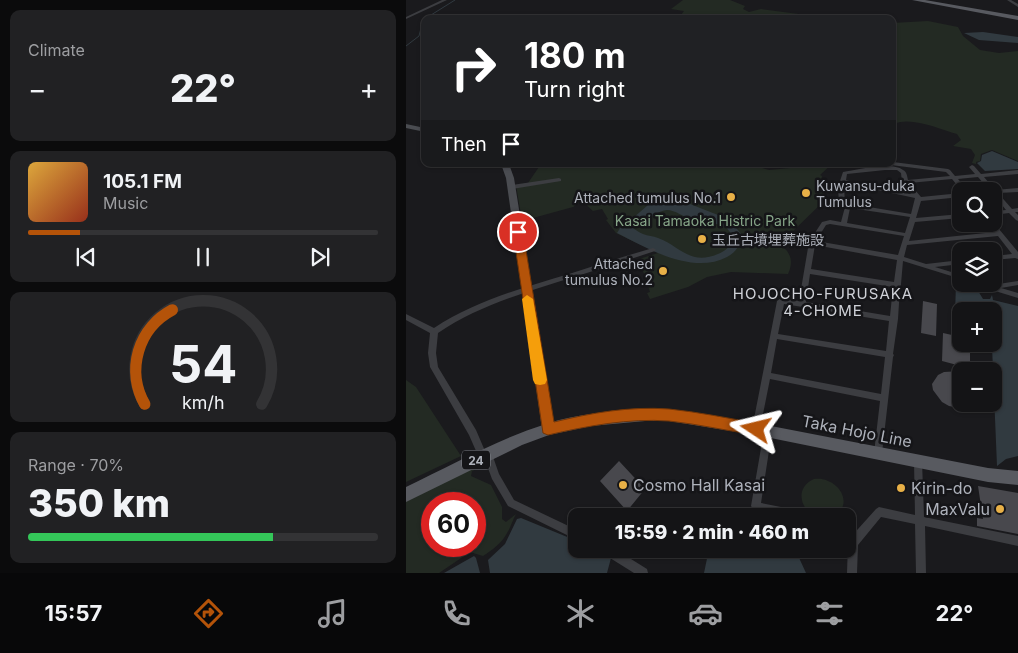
<!DOCTYPE html>
<html lang="en">
<head>
<meta charset="utf-8">
<style>
  :root { --surface:#141416; --page:#212123; --text:#f1f3f6; --muted:#9d9ea1; --line:#333335; --accent:#b45309 }
  body { margin:0; font-family:Inter,"Noto Sans JP",sans-serif; background:var(--page); color:var(--text); height:100vh; display:flex; flex-direction:column; font-size:19px; white-space:nowrap }
  * { box-sizing:border-box; margin:0 }
  p { font-size:16px; color:var(--muted) }
  .icon { flex:none; width:28px; height:28px; fill:none; stroke:currentColor; stroke-width:2; stroke-linecap:round; stroke-linejoin:round }
  .map { position:relative; flex:1; overflow:hidden }
  .drawer { display:flex; flex-direction:column; gap:10px; padding:10px; background:#0b0b0c; width:406px }
  .drawer>* { flex:none }
  .guide { position:absolute; left:15px; top:15px; width:475px; height:152px; border-radius:10px; box-shadow:0 1px 4px #0004,0 0 0 1px var(--line); background:#202124; color:#fff; overflow:hidden }
  .buttons { position:absolute; left:546px; top:182px; display:grid; gap:10px }
  .buttons a { display:grid; place-items:center; width:50px; height:50px; border-radius:10px; background:var(--surface); box-shadow:0 1px 4px #0004,0 0 0 1px var(--line); font-size:25px }
  .speed { position:absolute; left:15px; top:492px; display:flex; gap:10px; font-size:25px; font-weight:700; text-align:center }
  .speed>* { display:grid; place-content:center; width:65px; height:65px; border-radius:50%; background:var(--surface); box-shadow:0 1px 4px #0004,0 0 0 1px var(--line); line-height:1 }
  .speed .limit { border:8px solid #d22; background:#fff; color:#111 }
  .pin { position:absolute; display:grid; place-items:center; width:42px; height:42px; color:#fff; margin:-21px; border:2px solid #fff; border-radius:50%; box-shadow:0 1px 5px #0007 }
  .me { position:absolute; width:55px; margin:-28px; rotate:280deg; stroke-linejoin:round; filter:drop-shadow(0 0 4px #0008) }
  .turn { display:flex; align-items:center; gap:18px; height:105px; padding:0 20px; font-size:22px }
  .turn .icon { width:65px; height:65px; stroke-width:2.5 }
  .turn b { display:block; font-size:35px; line-height:42px }
  .then { display:flex; align-items:center; height:48px; padding:0 20px; background:#0003; gap:10px; font-size:19px }
  .big { font-size:38px; font-weight:800; line-height:1.1 }
  .drawer .tile { flex:1; display:flex; flex-direction:column; justify-content:center; gap:8px; min-width:0; padding:0 18px; border-radius:10px; background:var(--page) }
  .drawer .dial { align-items:center; gap:0 }
  .dial svg { height:130px; overflow:visible; fill:none; stroke:var(--line); stroke-width:7; stroke-linecap:round; text-anchor:middle }
  .dial text { fill:var(--text); stroke:none }
  .song { display:flex; align-items:center; gap:15px }
  .cover { width:60px; height:60px; border-radius:8px; background:linear-gradient(135deg,hsl(40 70% 55%),hsl(10 70% 35%)) }
  .played { height:5px; border-radius:2px; background:linear-gradient(90deg,var(--accent) 15%,var(--line) 15%) }
  .keys { display:flex; justify-content:space-around; direction:ltr }
  .heat { display:flex; justify-content:space-between; align-items:center; font-size:28px; direction:ltr }
  .charge { height:8px; border-radius:4px; background:linear-gradient(90deg,#34c759 70%,var(--line) 0) }
  .trip { position:absolute; left:162px; top:508px; width:288px; height:50px; border-radius:10px; background:var(--surface); box-shadow:0 1px 4px #0004,0 0 0 1px var(--line); font-weight:800; line-height:50px; text-align:center }
  .tabs { display:flex; height:80px; justify-content:space-around; align-items:center; background:#080809; color:var(--muted) }
  .tabs .icon { width:35px; height:35px }
  .tabs .active { color:var(--accent) }
  .tabs b { font-size:22px; color:var(--text) }
  main { display:flex; flex:1; min-height:0 }
  .map>svg:first-child { display:block }
</style>
</head>
<body>
<main>
<section class="drawer">
<div class="tile"><p>Climate</p>
<div class="heat"><a>−</a><b class="big">22°</b><a>+</a></div>
</div>
<div class="tile">
<div class="song"><i class="cover"></i><div><b>105.1 FM</b><p>Music</p></div></div>
<div class="played"></div>
<div class="keys"><svg class="icon" aria-label="previous" viewBox="0 0 24 24"><path d="M18 5L8 12l10 7zM5 5v14"/></svg><svg class="icon" aria-label="pause" viewBox="0 0 24 24"><path d="M8 5v14M16 5v14"/></svg><svg class="icon" aria-label="next" viewBox="0 0 24 24"><path d="M6 5l10 7-10 7zM19 5v14"/></svg></div>
</div>
<div class="tile dial"><svg viewBox="0 0 100 80">
<path d="M14 69A42 42 0 1 1 86 69"/>
<path d="M14 69A42 42 0 0 1 31 11" stroke="#b45309"/>
<text x="50" y="56" font-size="32" font-weight="700">54</text>
<text x="50" y="72" font-size="11">km/h</text>
</svg></div>
<div class="tile"><p>Range · 70%</p><b class="big">350 km</b><div class="charge"></div></div>
</section>
<div class="map">
<svg width="612" height="573" viewBox="0 0 612 573">
  <rect width="100%" height="100%" fill="#1a1a1d"/>
  <path fill="#232a23" fill-rule="evenodd" d="M277 0H324L339 6 337 9 343 12 355 9 431 19H272L278 11 265 9Z
    M522 21 552 27 557 36 574 50 593 53 612 51V161L586 150 575 154 574 161 570 162V164L566 163 569 155 565 149 547 146 555 140 551 134C533 129 503 115 486 125V23Z
    M135 164H146L161 168 175 164H342L363 170 426 164 414 175 416 176 414 186 421 198 382 236 376 246C386 254 387 263 382 274L325 272 301 277 282 287 244 299 241 293 244 292 233 259 252 253 210 233 200 220 202 219 196 209 187 211 176 201 167 207 116 221 110 185 122 183Z
    M0 380 10 387 55 456 0 482Z
    M76 459 78 464 74 468 66 471 65 476 85 485 96 507V519L100 522 110 514C106 521 105 527 101 533 97 542 85 551 77 556L64 552 33 573H0V498ZM26 504H69V546H26Z
    M408 479C429 476 449 500 430 516H407C393 506 390 487 408 479Z"/>
  <path fill="#313a40" d="M577 32 612 37V43L573 40 558 33Z
    M586 151 612 162V169L579 171 571 163 575 161 576 155Z
    M256 193 317 217 327 224 336 235C335 245 329 253 321 257 287 275 242 249 211 233L216 225C226 225 229 231 237 234 242 236 247 236 252 238 274 246 284 266 312 254 320 251 325 246 326 238 325 233 324 231 320 228 310 221 297 224 286 220 278 217 269 210 261 210 239 213 244 232 220 224Z
    M550 283 559 286H569L577 299H584L586 295 587 300 612 306V456L600 459 591 466 586 346 583 344H588V311H555V321L549 315Z
    M115 518 171 541V549C185 549 193 550 205 558L201 573H84L82 560 99 544 111 519Z
    M303 549H389L400 573H298Z
    M68 556 70 558 74 573H38Z"/>
  <g fill="none" stroke-linecap="round" stroke-linejoin="round">
    <path stroke="#313a40" stroke-width="1" d="M0 46 13 36 17 20 49 0"/>
  </g>
  <path fill="#48484d" d="M517 301 531 304 530 336 515 333Z
    M537 333 555 337V344H564V364L561 363V367L555 366 536 361Z
    M555 371V404H574V406L559 409 543 406 536 402 527 390 526 384 532 375 538 372Z
    M213 461 239 489 221 511 194 481Z
    M572 486 612 493V534L571 526V518L577 519Z"/>
  <g fill="none" stroke-linecap="round" stroke-linejoin="round">
    <path fill="#3c3d41" fill-rule="evenodd" d="M36 0H41L0 19V17Z
      M601 0H605L612 4V7Z
      M487 162 542 169 544 170 549 176 569 174 563 167 566 165 568 166 575 174 612 170V174L578 177 589 190 612 188V192L592 193 606 209 612 208V212H609L612 215V221L610 220 603 213 588 215V211L600 210 588 195V191H584L572 177 552 179 562 191H556L546 179 503 183 515 197 555 193V197L515 201 510 218 555 214V218L509 222 503 241 589 232 582 224 588 223 612 252V259L609 258 588 260V256L606 254 592 236 501 245 498 257 520 264 555 260V264L529 267 555 275V279L497 261 495 284V285L494 287 492 319 487 354 488 355 487 357 476 453 475 456 472 457 469 456 468 453 474 401 364 379 354 429 353 432 350 433 347 432 346 429 371 301 375 298 393 301 403 242 416 222 424 220 435 222 439 207 433 204 432 187 437 172C451 170 485 161 497 170 501 172 501 176 502 180L544 176 540 172 485 165 484 164ZM479 170H491L495 173 496 182 505 194 440 180 441 174ZM439 183 509 198 505 214 439 203 438 187ZM444 208 504 217 499 233 441 223ZM424 224 498 236 492 255 410 241 420 225ZM409 245 491 260 488 282 405 269ZM404 274 487 287 484 316 400 302ZM378 304 483 321 480 351 372 334ZM371 339 479 357 475 394 365 373Z
      M153 178 155 179V181L106 189 103 187 106 185Z
      M247 248 249 249 250 250 249 251C219 261 188 271 158 280 114 294 70 307 32 333L30 353 32 367 70 430 79 451 82 450 85 451 93 474 108 500 171 530V540L102 506 86 479 79 460 77 461 74 460 63 435 24 367 22 353 24 333 0 320V314L28 328C69 301 116 288 163 274 191 265 219 256 247 248Z
      M612 281V285L595 288 612 293V298L573 286 572 284H582L586 285Z
      M362 427 365 428 366 431 355 503 380 508 388 513 390 516H374L350 511 347 509 345 506 358 431 359 428Z
      M512 457 515 458 516 461 518 517 612 536V546L519 526 520 573H510L509 524 475 517 452 545 451 573H441L442 543 443 539 470 509 473 507 509 515 508 461 509 458Z
      M195 549H209L241 569 242 573H228L196 553Z"/>
    <path fill="#4a4c51" fill-rule="evenodd" d="M0 124 19 128V132L0 128Z
      M95 164H103L108 178 148 429 146 433 142 434 138 433 136 429 100 178Z"/>
    <path fill="#585a60" fill-rule="evenodd" d="M506 0H519L612 16V20Z
      M239 409H263L350 423 582 468 612 471V485L582 482 350 435 263 421H239L185 426 143 435 116 445 0 502V487C46 465 92 439 140 424 172 413 206 412 239 409Z"/>
  </g>
  <path fill="#b45309" stroke="#753606" d="M112 229 117 232 148 422C185 413 224 406 263 409 292 412 321 418 350 423L356 425 358 429 356 433 350 435C322 431 292 424 263 421 223 418 181 426 142 435L137 433 107 232Z"/>
  <path fill="#f59e0b" d="M121 295 127 299 141 380 139 384 134 385 129 384 127 380 116 299Z"/>
  <g fill="#e8b047" stroke="#151518" stroke-width="2">
    <circle cx="400" cy="193" r="5"/>
    <circle cx="325" cy="197" r="5"/>
    <circle cx="296" cy="239" r="5"/>
    <circle cx="257" cy="271" r="5"/>
    <circle cx="217" cy="485" r="5"/>
    <circle cx="495" cy="488" r="5"/>
    <circle cx="594" cy="509" r="5"/>
  </g>
  <g text-anchor="middle" dominant-baseline="central" stroke-width="5" stroke-linejoin="round" paint-order="stroke">
    <rect fill="#151518" stroke="#80838a" stroke-width="1" x="56" y="450.5" width="28" height="19" rx="4"/>
    <g font-size="12" font-weight="bold" fill="#aeb2bb">
      <text x="70" y="460">24</text>
    </g>
    <g font-size="14" fill="#aeb2bb" stroke="#151518" text-anchor="start">
      <text x="410" y="185">Kuwansu-duka<tspan x="410" dy="16">Tumulus</tspan></text>
      <text x="315" y="197" text-anchor="end">Attached tumulus No.1</text>
      <text x="306" y="239">玉丘古墳埋葬施設</text>
      <text x="247" y="263" text-anchor="end">Attached<tspan x="247" dy="16">tumulus No.2</tspan></text>
    </g>
    <g font-size="14" fill="#86a588" stroke="#151518">
      <text x="299" y="220">Kasai Tamaoka Histric Park</text>
    </g>
    <g font-size="15" letter-spacing="1" fill="#cfd1d7" stroke="#151518">
      <text x="417" y="293">HOJOCHO-FURUSAKA<tspan x="417" dy="17">4-CHOME</tspan></text>
    </g>
    <g font-size="16" fill="#aeb2bb" stroke="#151518">
      <text transform="translate(451 431) rotate(11)">Taka Hojo Line</text>
    </g>
    <g font-size="16" fill="#aeb2bb" stroke="#151518" text-anchor="start">
      <text x="227" y="485">Cosmo Hall Kasai</text>
      <text x="505" y="488">Kirin-do</text>
      <text x="584" y="509" text-anchor="end">MaxValu</text>
    </g>
  </g>
</svg>
<div class="buttons">
<a><svg class="icon" aria-label="search" viewBox="0 0 24 24"><circle cx="10" cy="10" r="6"/><path d="M15 15l6 6"/></svg></a>
<a><svg class="icon" aria-label="layers" viewBox="0 0 24 24"><path d="M12 4l9 5-9 5-9-5zM3 14l9 5 9-5"/></svg></a>
<a>+</a>
<a>−</a>
</div>
<div class="speed"><div class="limit">60</div></div>
<div class="pin" style="left:112px;top:232px;background:#d93025"><svg class="icon" aria-label="arrive" viewBox="0 0 24 24"><path d="M6 21V4h12l-3 4 3 4H6"/></svg></div>
<svg class="me" style="left:350px;top:429px" viewBox="-20 -20 40 40"><path d="M0-17L14 15 0 8-14 15z" fill="#b45309" stroke="#fff" stroke-width="4"/></svg>
<div class="trip">15:59 · 2 min · 460 m</div>
<div class="guide">
<div class="turn"><svg class="icon" aria-label="right" viewBox="0 0 24 24"><path d="M7 20v-9h11M14 6l5 5-5 5"/></svg><div><b>180 m</b>Turn right</div></div>
<div class="then">Then<svg class="icon" aria-label="arrive" viewBox="0 0 24 24"><path d="M6 21V4h12l-3 4 3 4H6"/></svg></div>
</div>
</div>
</main>
<nav class="tabs">
<b>15:57</b>
<svg class="icon active" aria-label="directions" viewBox="0 0 24 24"><path d="M12 3l9 9-9 9-9-9zM9 14v-3h6M13 9l2 2-2 2"/></svg>
<svg class="icon" aria-label="music" viewBox="0 0 24 24"><path d="M9 18V5l10-2v13"/><circle cx="6" cy="18" r="3"/><circle cx="16" cy="16" r="3"/></svg>
<svg class="icon" aria-label="phone" viewBox="0 0 24 24"><path d="M5 4h4l2 5-3 2q2 4 5 5l2-3 5 2v4C11 20 4 13 5 4z"/></svg>
<svg class="icon" aria-label="climate" viewBox="0 0 24 24"><path d="M12 3v18M4 7l16 10M4 17L20 7"/></svg>
<svg class="icon" aria-label="car" viewBox="0 0 24 24"><path d="M5 17H2v-5l4-1 3-4h7l3 4 3 1v5h-3M9 17h6M6 11h13"/><circle cx="7" cy="17" r="2"/><circle cx="17" cy="17" r="2"/></svg>
<svg class="icon" aria-label="filters" viewBox="0 0 24 24"><path d="M4 7h16M4 17h16"/><circle cx="9" cy="7" r="2"/><circle cx="15" cy="17" r="2"/></svg>
<b>22°</b>
</nav>
</body>
</html>
